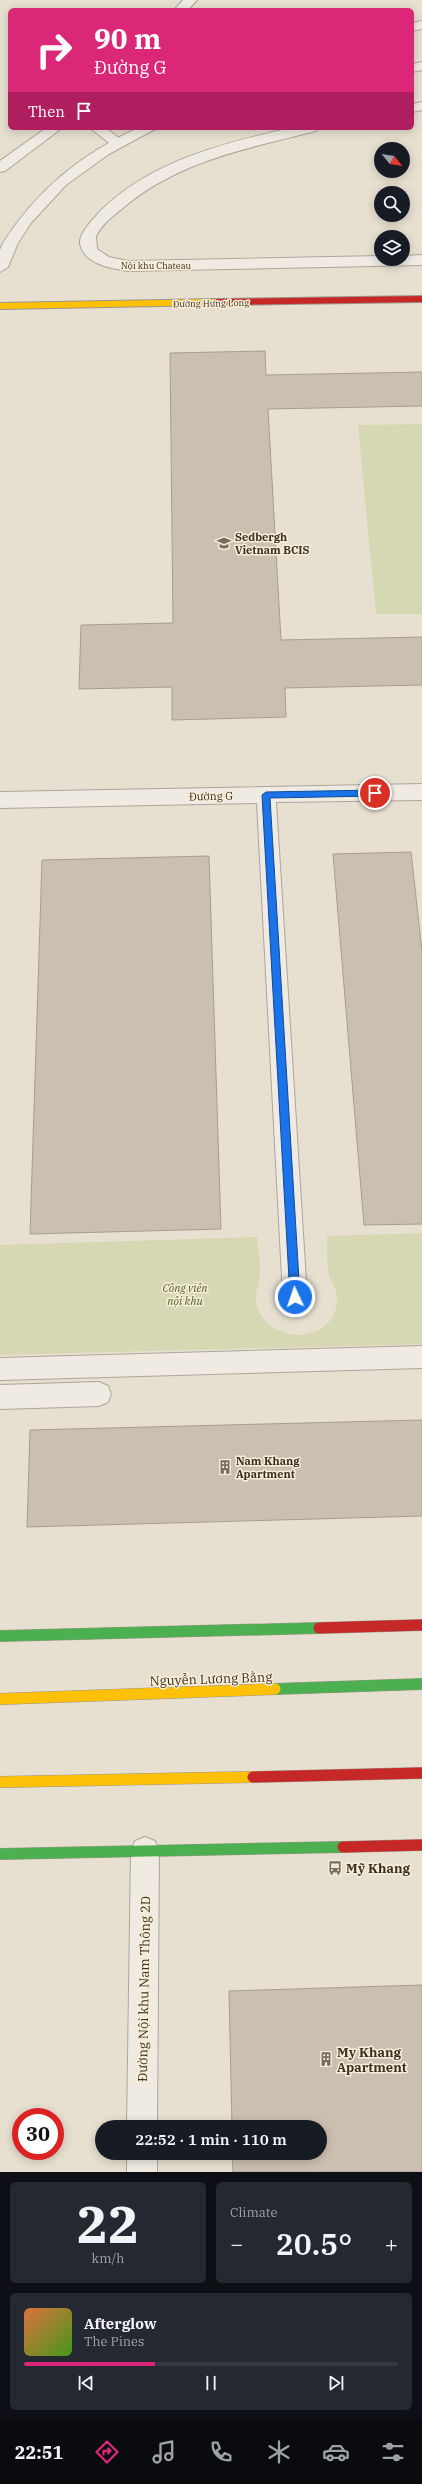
<!DOCTYPE html>
<html lang="en">
<head>
<meta charset="utf-8">
<style>
  :root { --surface:#171b24; --page:#242831; --text:#f1f3f6; --muted:#9ea1a6; --line:#363941; --accent:#db2777 }
  body { margin:0; font-family:"IBM Plex Serif",serif; background:var(--page); color:var(--text); height:100vh; display:flex; flex-direction:column; font-size:15px; white-space:nowrap }
  * { box-sizing:border-box; margin:0 }
  p { font-size:13px; color:var(--muted) }
  .icon { flex:none; width:22px; height:22px; fill:none; stroke:currentColor; stroke-width:2; stroke-linecap:round; stroke-linejoin:round }
  .map { position:relative; height:2172px; overflow:hidden }
  .details { display:flex; flex-direction:column; gap:10px; padding:10px; background:#0d0f14; flex:1 }
  .details>* { flex:none }
  .banner { position:absolute; left:8px; top:8px; width:406px; height:122px; border-radius:6px; box-shadow:0 2px 10px #0003; background:#db2777; color:#fff; overflow:hidden }
  .needle { width:26px; rotate:120deg }
  .controls { position:absolute; left:374px; top:142px; display:grid; gap:8px }
  .controls a { display:grid; place-items:center; width:36px; height:36px; border-radius:50%; background:var(--surface); box-shadow:0 2px 10px #0003; font-size:20px }
  .speed { position:absolute; left:12px; top:2108px; display:flex; gap:8px; font-size:20px; font-weight:700; text-align:center }
  .speed>* { display:grid; place-content:center; width:52px; height:52px; border-radius:50%; background:var(--surface); box-shadow:0 2px 10px #0003; line-height:1 }
  .speed .limit { border:6px solid #d22; background:#fff; color:#111 }
  .pin { position:absolute; display:grid; place-items:center; width:34px; height:34px; color:#fff; margin:-17px; border:2px solid #fff; border-radius:50%; box-shadow:0 1px 4px #0007 }
  .me { position:absolute; width:44px; margin:-22px; rotate:357deg; stroke-linejoin:round; filter:drop-shadow(0 0 3px #0008) }
  .turn { display:flex; align-items:center; gap:14px; height:84px; padding:0 20px; font-size:18px }
  .turn .icon { width:52px; height:52px; stroke-width:2.5 }
  .turn b { display:block; font-size:28px; line-height:34px }
  .then { display:flex; align-items:center; height:38px; padding:0 20px; background:#0003; gap:8px; font-size:15px }
  .big { font-size:30px; font-weight:600; line-height:1.1 }
  .details .widget { flex:1; display:flex; flex-direction:column; justify-content:center; gap:6px; min-width:0; padding:0 14px; border-radius:6px; background:var(--page) }
  .details .dial { align-items:center; gap:0 }
  .dial b { font-size:52px; line-height:1 }
  .song { display:flex; align-items:center; gap:12px }
  .cover { width:48px; height:48px; border-radius:6px; background:linear-gradient(135deg,hsl(20 70% 55%),hsl(100 70% 35%)) }
  .played { height:4px; border-radius:2px; background:linear-gradient(90deg,var(--accent) 35%,var(--line) 35%) }
  .keys { display:flex; justify-content:space-around; direction:ltr }
  .heat { display:flex; justify-content:space-between; align-items:center; font-size:22px; direction:ltr }
  .details .tiles { flex:1; display:grid; gap:10px; grid-template-columns:1fr 1fr }
  .widget:last-child { grid-column:span 2 }
  .trip { position:absolute; left:95px; top:2120px; width:232px; height:40px; border-radius:20px; background:var(--surface); box-shadow:0 2px 10px #0003; font-weight:600; line-height:40px; text-align:center }
  .tabs { display:flex; height:64px; justify-content:space-around; align-items:center; background:#090b0e; color:var(--muted) }
  .tabs .icon { width:28px; height:28px }
  .tabs .selected { color:var(--accent) }
  .tabs b { font-size:18px; color:var(--text) }
  .map>svg:first-child { display:block }
</style>
</head>
<body>
<div class="map">
<svg width="422" height="2172" viewBox="0 0 422 2172">
  <rect width="100%" height="100%" fill="#e7e0d1"/>
  <path fill="#d6d7b3" d="M422 424V614H376L358 425Z
    M422 1233V1344L0 1355V1245L257 1237C258 1250 262 1267 259 1280 257 1290 254 1298 258 1309 272 1344 331 1345 337 1303 339 1292 332 1285 329 1275 326 1263 328 1248 327 1236Z"/>
  <path fill="#cbbfb2" stroke="#a89c90" d="M265 351 266 375 422 372V406L268 409 281 640 422 637V685L285 688 286 717 172 720V687L79 689 81 625 173 623 170 353Z
    M411 852 422 951V1224L364 1225 333 854Z
    M209 856 221 1229 30 1234 42 860Z
    M422 1420V1516L27 1527 30 1430Z
    M422 1985V2172H233L232 2153H320V2127H232L229 1991Z"/>
  <g fill="none" stroke-linecap="round" stroke-linejoin="round">
    <defs>
      <path id="lane" d="M183 0H197L188 10H174Z
        M422 21V29L412 31V23Z
        M422 102V110L412 112V104Z
        M46 128H62L5 171 0 172V161Z
        M90 128H106L125 143 123 146H113Z
        M291 128H318L316 131C249 148 178 161 123 208 113 216 102 224 96 236L97 249 109 257 128 261 381 256V259H403V256L422 255V265L128 271C111 268 85 265 80 244 79 235 88 225 94 218 143 163 223 143 291 128Z
        M422 1346V1368L0 1380V1358Z
        M99 1382 108 1386 111 1394 108 1402 99 1406 0 1409V1385Z"/>
      <path id="street" d="M422 62V70L412 72V64Z
        M138 128H157L109 154 66 185 31 223 18 243 8 267 0 272V250L3 243C37 190 81 154 138 128Z
        M422 784V800L276 802 307 1297 303 1305 295 1308 287 1305 283 1297 257 803 0 808V792Z
        M145 1837 155 1841 159 1851 157 2127H127L131 1851 135 1841Z
        M127 2153H157V2172H127Z"/>
      <path id="fast" d="M0 1636 319 1628
        M275 1689 422 1684
        M0 1854 343 1847"/>
      <path id="slow-far1" d="M0 306 216 302"/>
      <path id="slow" d="M0 1699 275 1689
        M0 1782 253 1777"/>
      <path id="jam-far1" d="M216 302 422 299"/>
      <path id="jam" d="M319 1628 422 1625
        M253 1777 422 1773
        M343 1847 422 1845"/>
    </defs>
    <use href="#lane" stroke="#ada599" stroke-width="2"/>
    <use href="#street" stroke="#ada599" stroke-width="2"/>
    <use href="#fast" stroke="#9c958a" stroke-width="12"/>
    <use href="#slow-far1" stroke="#9c958a" stroke-width="8"/>
    <use href="#slow" stroke="#9c958a" stroke-width="12"/>
    <use href="#jam-far1" stroke="#9c958a" stroke-width="8"/>
    <use href="#jam" stroke="#9c958a" stroke-width="12"/>
    <use href="#lane" fill="#efebe3" fill-rule="evenodd"/>
    <use href="#street" fill="#efebe3" fill-rule="evenodd"/>
    <use href="#fast" stroke="#4caf50" stroke-width="11"/>
    <use href="#slow-far1" stroke="#ffc107" stroke-width="6"/>
    <use href="#slow" stroke="#ffc107" stroke-width="11"/>
    <use href="#jam-far1" stroke="#c62828" stroke-width="6"/>
    <use href="#jam" stroke="#c62828" stroke-width="11"/>
  </g>
  <path fill="#1a73e8" stroke="#114b97" d="M375 790 379 793 375 796 270 798 300 1297 295 1301 290 1297 262 795 266 792Z"/>
  <defs>
    <symbol id="school-bare" viewBox="-9 -9 18 18"><path d="M0-5L7-2L0 1L-7-2ZM-4 1L0 2.5L4 1V4Q0 6-4 4Z" fill="#786c5e" stroke="#f7eed8" stroke-width="2.5" paint-order="stroke"/></symbol>
    <symbol id="building-bare" viewBox="-9 -9 18 18"><path d="M-4-6H4V6H1V3H-1V6H-4ZM-2.5-4.3h1.7v1.8h-1.7ZM.8-4.3h1.7v1.8H.8ZM-2.5-1h1.7V.8h-1.7ZM.8-1h1.7V.8H.8Z" fill="#786c5e" stroke="#f7eed8" stroke-width="2.5" paint-order="stroke"/></symbol>
    <symbol id="bus-bare" viewBox="-9 -9 18 18"><path d="M-5-6H5V4H4V6H2V4H-2V6H-4V4H-5ZM-3.5-4V0h7V-4ZM-3.5 1.2v1.5H-2V1.2ZM2 1.2v1.5H3.5V1.2Z" fill="#786c5e" stroke="#f7eed8" stroke-width="2.5" paint-order="stroke"/></symbol>
  </defs>
  <g fill-rule="evenodd">
    <use href="#school-bare" x="214" y="533" width="20" height="20"/>
    <use href="#building-bare" x="215" y="1457" width="20" height="20"/>
    <use href="#bus-bare" x="325" y="1858" width="20" height="20"/>
    <use href="#building-bare" x="316" y="2049" width="20" height="20"/>
  </g>
  <g text-anchor="middle" dominant-baseline="central" stroke-width="3" stroke-linejoin="round" paint-order="stroke">
    <g font-size="9" fill="#3d2e20" stroke="#f7eed8">
      <text x="156" y="265">Nội khu Chateau</text>
      <text transform="translate(211 303) rotate(-1)">Đường Hưng Long</text>
    </g>
    <g font-size="11" font-weight="bold" fill="#3d2e20" stroke="#f7eed8" text-anchor="start">
      <text x="235" y="537">Sedbergh<tspan x="235" dy="13">Vietnam BCIS</tspan></text>
      <text x="236" y="1461">Nam Khang<tspan x="236" dy="13">Apartment</tspan></text>
    </g>
    <g font-size="11" fill="#3d2e20" stroke="#f7eed8">
      <text transform="translate(211 796) rotate(-1)">Đường G</text>
    </g>
    <g font-size="11" font-style="italic" fill="#4d5a26" stroke="#f7eed8">
      <text x="185" y="1288">Công viên<tspan x="185" dy="13">nội khu</tspan></text>
    </g>
    <g font-size="13" fill="#3d2e20" stroke="#f7eed8">
      <text transform="translate(211 1679) rotate(-2)">Nguyễn Lương Bằng</text>
      <text transform="translate(144 1989) rotate(-89)">Đường Nội khu Nam Thông 2D</text>
    </g>
    <g font-size="13" font-weight="bold" fill="#3d2e20" stroke="#f7eed8" text-anchor="start">
      <text x="346" y="1868">Mỹ Khang</text>
      <text x="337" y="2052">My Khang<tspan x="337" dy="15">Apartment</tspan></text>
    </g>
  </g>
</svg>
<div class="controls">
<a><svg class="needle" viewBox="-14 -14 28 28"><path d="M0-13l5 13h-10z" fill="#e53935"/><path d="M0 13l5-13h-10z" fill="#9ea1a6"/></svg></a>
<a><svg class="icon" aria-label="search" viewBox="0 0 24 24"><circle cx="10" cy="10" r="6"/><path d="M15 15l6 6"/></svg></a>
<a><svg class="icon" aria-label="layers" viewBox="0 0 24 24"><path d="M12 4l9 5-9 5-9-5zM3 14l9 5 9-5"/></svg></a>
</div>
<div class="speed"><div class="limit">30</div></div>
<div class="pin" style="left:375px;top:793px;background:#d93025"><svg class="icon" aria-label="arrive" viewBox="0 0 24 24"><path d="M6 21V4h12l-3 4 3 4H6"/></svg></div>
<svg class="me" style="left:295px;top:1297px" viewBox="-20 -20 40 40"><circle r="17" fill="#1a73e8" stroke="#fff" stroke-width="3"/><path d="M0-11L8 9 0 5-8 9z" fill="#fff"/></svg>
<div class="trip">22:52 · 1 min · 110 m</div>
<div class="banner">
<div class="turn"><svg class="icon" aria-label="right" viewBox="0 0 24 24"><path d="M7 20v-9h11M14 6l5 5-5 5"/></svg><div><b>90 m</b>Đường G</div></div>
<div class="then">Then<svg class="icon" aria-label="arrive" viewBox="0 0 24 24"><path d="M6 21V4h12l-3 4 3 4H6"/></svg></div>
</div>
</div>
<section class="details">
<div class="tiles">
<div class="widget dial"><b>22</b><p>km/h</p></div>
<div class="widget"><p>Climate</p>
<div class="heat"><a>−</a><b class="big">20.5°</b><a>+</a></div>
</div>
<div class="widget">
<div class="song"><i class="cover"></i><div><b>Afterglow</b><p>The Pines</p></div></div>
<div class="played"></div>
<div class="keys"><svg class="icon" aria-label="previous" viewBox="0 0 24 24"><path d="M18 5L8 12l10 7zM5 5v14"/></svg><svg class="icon" aria-label="pause" viewBox="0 0 24 24"><path d="M8 5v14M16 5v14"/></svg><svg class="icon" aria-label="next" viewBox="0 0 24 24"><path d="M6 5l10 7-10 7zM19 5v14"/></svg></div>
</div>
</div>
</section>
<nav class="tabs">
<b>22:51</b>
<svg class="icon selected" aria-label="directions" viewBox="0 0 24 24"><path d="M12 3l9 9-9 9-9-9zM9 14v-3h6M13 9l2 2-2 2"/></svg>
<svg class="icon" aria-label="music" viewBox="0 0 24 24"><path d="M9 18V5l10-2v13"/><circle cx="6" cy="18" r="3"/><circle cx="16" cy="16" r="3"/></svg>
<svg class="icon" aria-label="phone" viewBox="0 0 24 24"><path d="M5 4h4l2 5-3 2q2 4 5 5l2-3 5 2v4C11 20 4 13 5 4z"/></svg>
<svg class="icon" aria-label="climate" viewBox="0 0 24 24"><path d="M12 3v18M4 7l16 10M4 17L20 7"/></svg>
<svg class="icon" aria-label="car" viewBox="0 0 24 24"><path d="M5 17H2v-5l4-1 3-4h7l3 4 3 1v5h-3M9 17h6M6 11h13"/><circle cx="7" cy="17" r="2"/><circle cx="17" cy="17" r="2"/></svg>
<svg class="icon" aria-label="filters" viewBox="0 0 24 24"><path d="M4 7h16M4 17h16"/><circle cx="9" cy="7" r="2"/><circle cx="15" cy="17" r="2"/></svg>
</nav>
</body>
</html>
